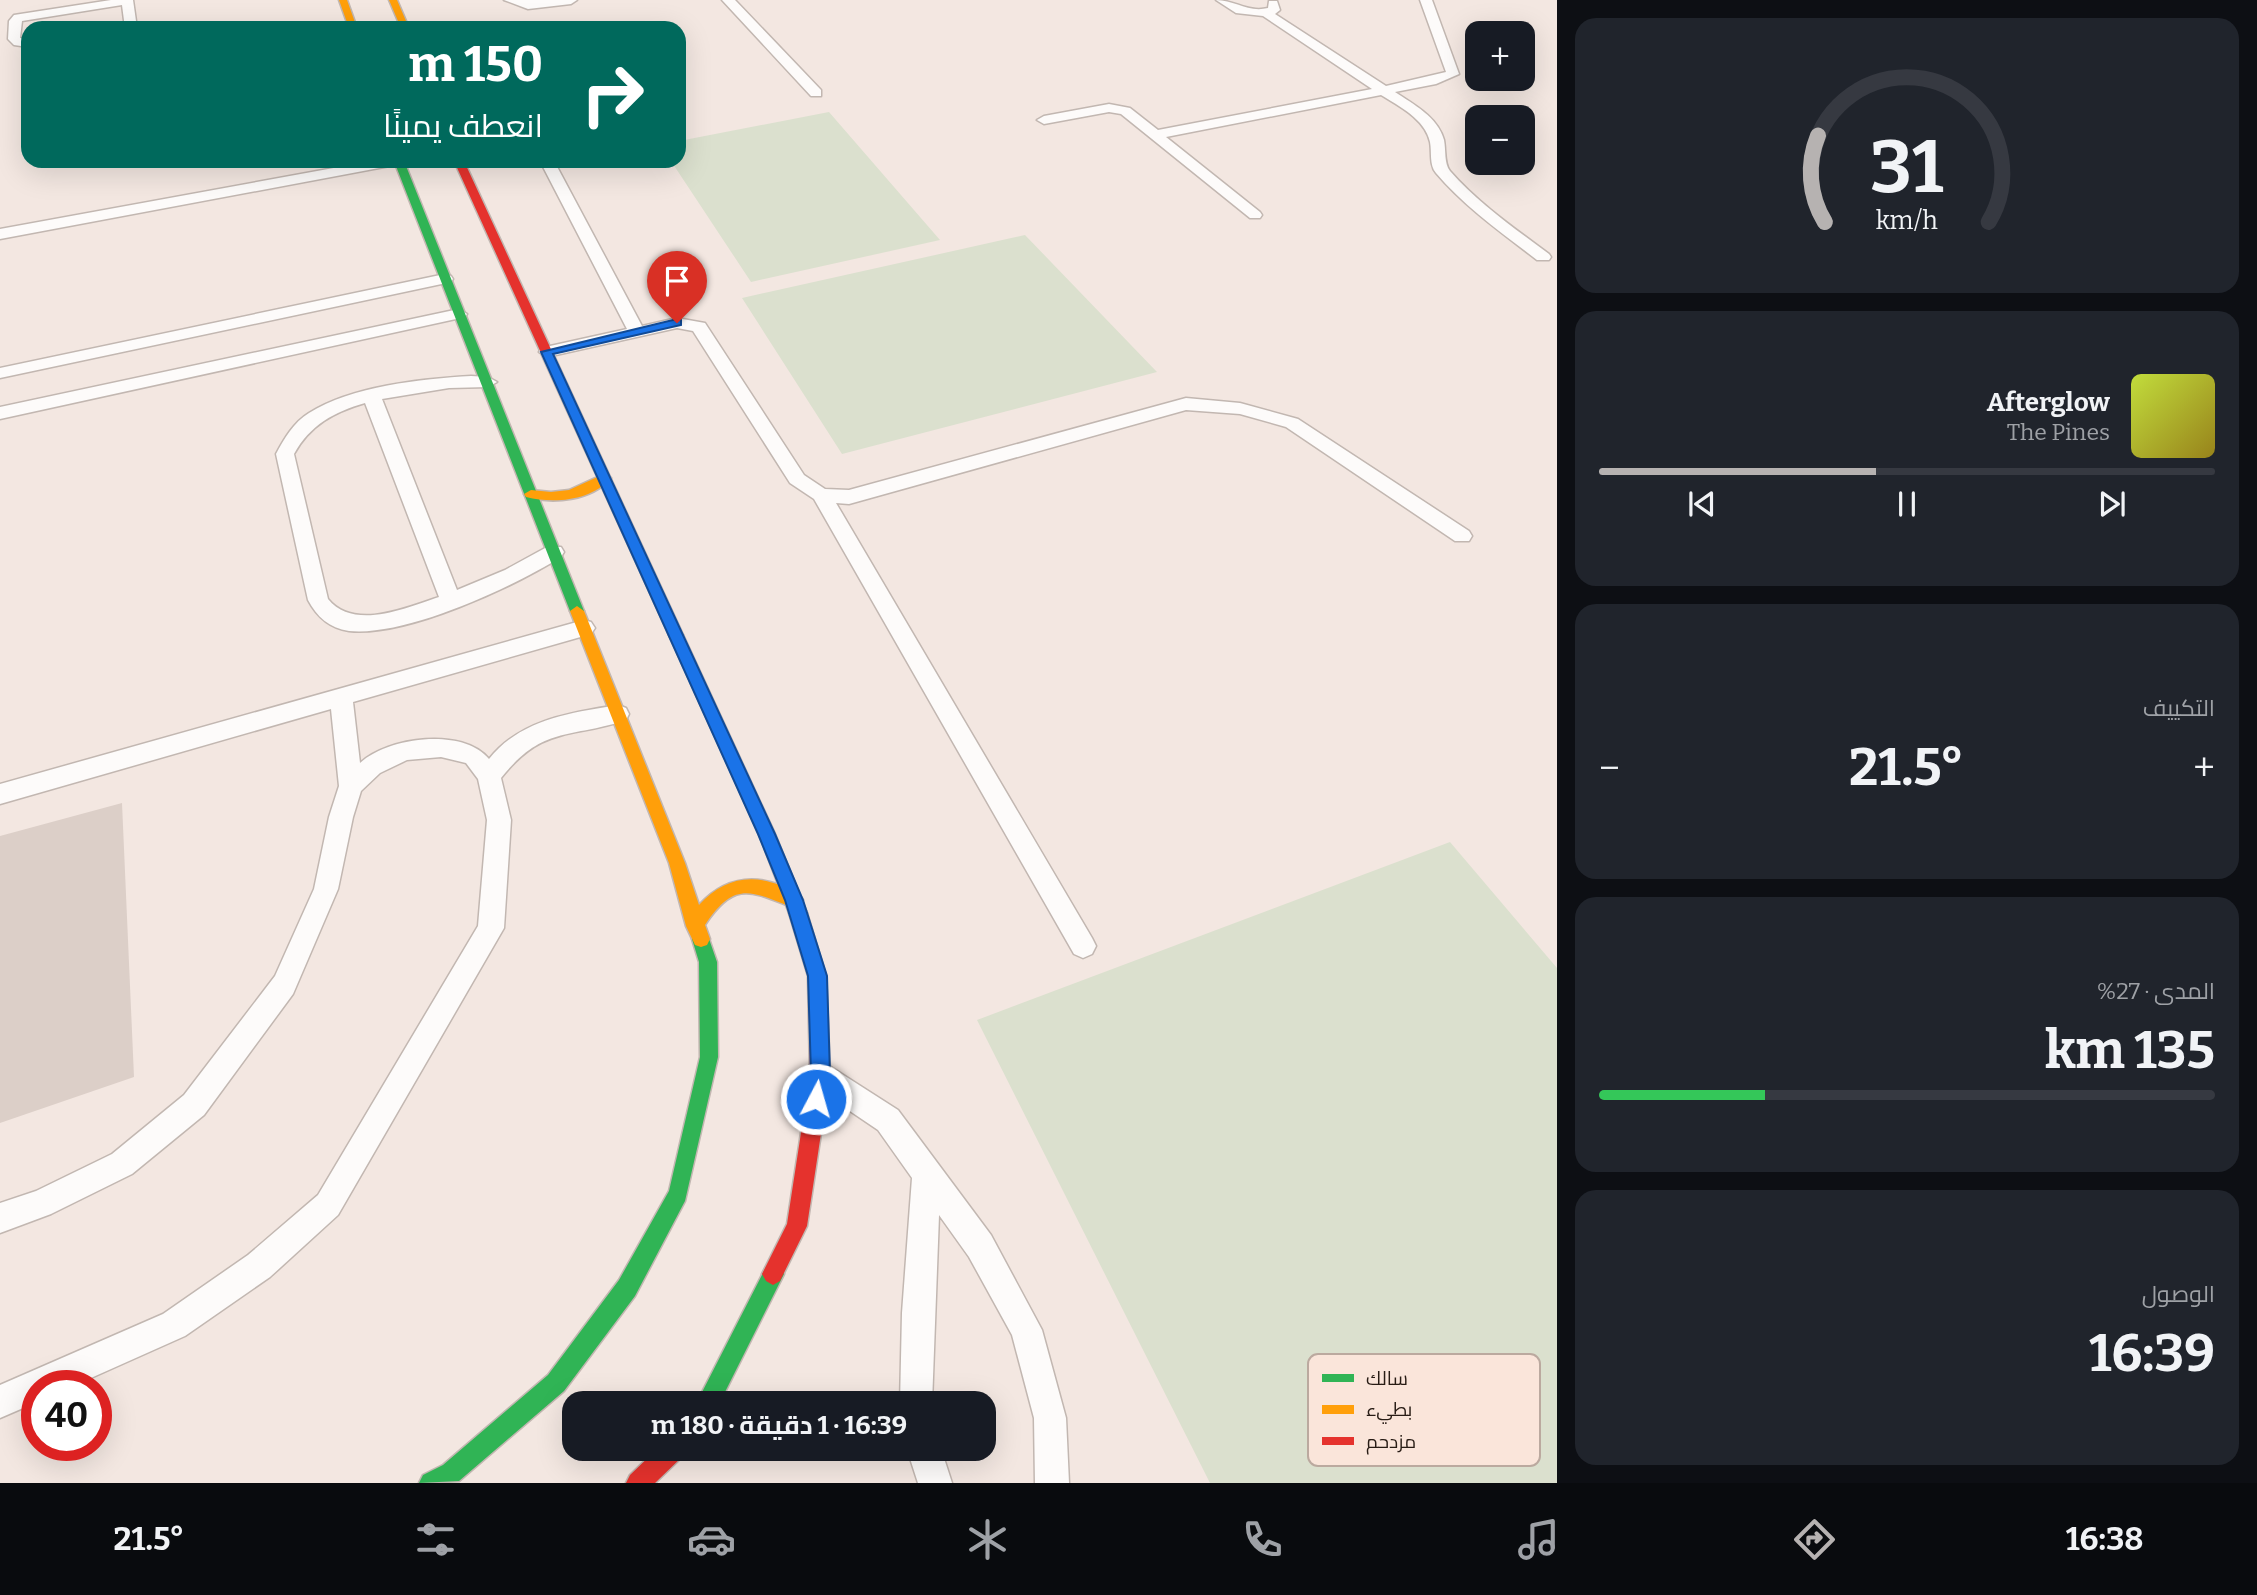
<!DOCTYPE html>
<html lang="ar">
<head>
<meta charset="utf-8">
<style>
  :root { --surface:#171b24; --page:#20242c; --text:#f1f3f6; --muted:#9ea1a6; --line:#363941; --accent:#b6b2b1 }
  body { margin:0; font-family:Bitter,Cairo,serif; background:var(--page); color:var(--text); direction:rtl; height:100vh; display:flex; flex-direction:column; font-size:26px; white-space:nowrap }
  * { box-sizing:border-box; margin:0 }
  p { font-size:23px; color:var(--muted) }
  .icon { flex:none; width:38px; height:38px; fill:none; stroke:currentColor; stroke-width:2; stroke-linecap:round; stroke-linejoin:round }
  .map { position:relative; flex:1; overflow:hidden; direction:ltr }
  .panel { display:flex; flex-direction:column; gap:18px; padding:18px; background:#0d0f14; width:700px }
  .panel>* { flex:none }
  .guide { position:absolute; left:21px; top:21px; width:665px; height:147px; border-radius:21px; box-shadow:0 7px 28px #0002; direction:rtl; background:#00695c; color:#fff; overflow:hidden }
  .controls { position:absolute; left:1465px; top:21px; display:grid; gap:14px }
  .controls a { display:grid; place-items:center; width:70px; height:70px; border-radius:14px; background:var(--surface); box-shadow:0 7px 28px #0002; font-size:35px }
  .speed { position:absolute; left:21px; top:1370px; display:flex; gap:14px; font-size:35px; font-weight:700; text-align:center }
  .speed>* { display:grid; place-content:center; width:91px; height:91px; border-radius:50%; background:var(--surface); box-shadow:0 7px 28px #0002; line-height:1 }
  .speed .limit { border:10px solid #d22; background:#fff; color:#111 }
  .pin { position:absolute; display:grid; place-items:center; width:60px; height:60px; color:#fff; margin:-72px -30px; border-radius:50% 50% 50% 0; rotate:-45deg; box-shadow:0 0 7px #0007 }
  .pin .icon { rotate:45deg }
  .me { position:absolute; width:77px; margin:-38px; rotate:6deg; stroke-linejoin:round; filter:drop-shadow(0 0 5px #0008) }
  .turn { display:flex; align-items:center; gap:24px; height:147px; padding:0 28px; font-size:32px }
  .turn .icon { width:91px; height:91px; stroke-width:2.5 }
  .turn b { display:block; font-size:49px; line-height:60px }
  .big { font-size:52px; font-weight:700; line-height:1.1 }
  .panel .tile { flex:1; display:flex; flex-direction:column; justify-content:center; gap:10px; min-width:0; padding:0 24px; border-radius:21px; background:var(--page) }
  .panel .dial { align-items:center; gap:0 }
  .dial svg { height:182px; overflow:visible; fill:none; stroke:var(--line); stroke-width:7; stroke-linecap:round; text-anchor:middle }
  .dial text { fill:var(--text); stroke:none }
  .song { display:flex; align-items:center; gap:21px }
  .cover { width:84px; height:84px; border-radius:10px; background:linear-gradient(135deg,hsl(70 70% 55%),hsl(50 70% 35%)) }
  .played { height:7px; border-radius:4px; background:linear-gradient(90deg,var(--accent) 45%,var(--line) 45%) }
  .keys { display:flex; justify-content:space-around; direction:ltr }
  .heat { display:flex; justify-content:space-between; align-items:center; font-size:38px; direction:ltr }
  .charge { height:10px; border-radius:5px; background:linear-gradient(90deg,#34c759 27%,var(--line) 0) }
  .trip { position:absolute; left:562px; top:1391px; width:434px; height:70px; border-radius:21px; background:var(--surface); box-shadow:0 7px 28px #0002; font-weight:700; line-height:70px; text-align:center; direction:rtl }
  .dock { display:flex; height:112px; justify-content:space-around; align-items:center; background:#090b0e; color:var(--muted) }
  .dock .icon { width:49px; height:49px }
  .dock .selected { color:var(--accent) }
  .dock b { font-size:32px; color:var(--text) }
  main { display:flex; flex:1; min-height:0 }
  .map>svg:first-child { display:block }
</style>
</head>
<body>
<main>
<section class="panel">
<div class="tile dial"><svg viewBox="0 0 100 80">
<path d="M14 69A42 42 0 1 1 86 69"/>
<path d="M14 69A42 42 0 0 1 11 31" stroke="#b6b2b1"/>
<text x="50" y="56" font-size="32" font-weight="700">31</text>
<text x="50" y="72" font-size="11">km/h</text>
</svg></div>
<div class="tile">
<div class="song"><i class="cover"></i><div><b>Afterglow</b><p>The Pines</p></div></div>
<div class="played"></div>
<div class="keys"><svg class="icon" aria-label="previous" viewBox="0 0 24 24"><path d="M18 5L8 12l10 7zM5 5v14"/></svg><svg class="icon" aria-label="pause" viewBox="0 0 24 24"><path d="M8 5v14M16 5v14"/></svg><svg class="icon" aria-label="next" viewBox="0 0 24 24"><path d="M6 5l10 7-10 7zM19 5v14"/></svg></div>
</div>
<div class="tile"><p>التكييف</p>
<div class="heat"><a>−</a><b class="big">21.5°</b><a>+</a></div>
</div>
<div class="tile"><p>المدى · 27%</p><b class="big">135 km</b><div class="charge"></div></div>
<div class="tile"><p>الوصول</p><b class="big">16:39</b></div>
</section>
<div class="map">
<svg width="1557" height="1483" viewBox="0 0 1557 1483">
  <rect width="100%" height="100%" fill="#f3e7e1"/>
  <path fill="#dbe0ce" d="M829 112 940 240 751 282 671 161H679V141Z
    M1025 235 1157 372 842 454 742 298Z
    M1450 842 1557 968V1483H1210L977 1020Z"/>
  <path fill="#dccfc8" d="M122 803 134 1077 0 1123V836Z"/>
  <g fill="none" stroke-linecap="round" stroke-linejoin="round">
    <defs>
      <path id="lane" d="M111 0H133L137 28H125L122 5 22 21 20 38 28 39V47L14 45 8 39 9 21 14 15Z
        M504 0H577L571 4 528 9Z
        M722 0H735L821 90V96H811Z
        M1216 0C1235 0 1248 13 1268 8L1269 1H1277L1280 10 1275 14 1386 86 1446 72 1420 0H1432L1459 74 1436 84 1395 92C1413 104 1438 117 1444 140 1446 150 1444 164 1450 171 1478 203 1514 228 1549 254L1551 257 1549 260H1537C1502 233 1465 207 1436 173 1429 165 1432 152 1430 142 1425 119 1399 106 1381 95L1166 137 1260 212 1262 215 1260 218H1250L1121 114 1109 112 1044 124 1037 120 1044 116 1109 104 1130 108 1158 130 1372 89 1263 16 1236 13Z
        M372 161H402L395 165 0 239V229Z
        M540 161H554L642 326 677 318 705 323 804 475 825 489 849 490 1186 398 1240 403 1298 419 1469 531 1472 536 1469 541H1455L1286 427 1240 414 1186 410 849 504 836 503 1092 938 1096 946 1092 954 1083 958 1074 954 814 499 790 483 693 331 677 328 547 357 539 352 541 348 627 329Z
        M445 274 451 276 453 279 451 282 0 378V368Z
        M459 309 467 314 465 317 0 419V407Z
        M471 376 488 377 497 382 488 387 449 388 382 399 457 590 505 570 547 547H561L564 552 561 557C513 587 406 637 349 631 329 628 317 617 308 600L276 454C284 439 294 422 309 413 352 386 421 379 471 376ZM365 403 439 597C406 608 354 631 328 599L294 454C310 425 334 412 365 403Z
        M584 620 591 622 595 628 591 634 353 702 360 763C388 737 463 727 489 759 521 719 570 713 618 705L626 708 629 714 626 720C570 739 543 725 501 778L511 820 504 928 338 1215 270 1277 185 1336 73 1386H37V1402L0 1418V1385L163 1314 248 1255 318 1195 478 926 487 820 478 779 466 763 441 757 407 760 380 773 361 791 353 817 338 889 293 994 204 1115 132 1174 51 1214 0 1233V1203L36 1191 112 1154 184 1095 275 976 314 889 329 817 339 786 331 709 0 804V784Z
        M820 1060 898 1110 991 1235 1042 1330 1066 1418 1069 1483H1035L1034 1418 1012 1335 969 1257 939 1215 932 1404H900L902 1313 912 1178 878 1130 810 1084 806 1074 810 1064Z
        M907 1449H941L952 1483H918Z"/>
      <path id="fast" d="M394 161H404L584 611 582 615 577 616 570 611Z
        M676 629 683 635 775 834 807 913 804 919 798 921 792 919 789 913 759 834 669 635Z
        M701 931 707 933 717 962 718 1057 685 1201 635 1296 564 1391 459 1481 419 1483 423 1475 443 1465 548 1375 619 1280 669 1191 700 1057 699 962 692 939 695 933Z
        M773 1263 780 1267 784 1274 719 1404H696L766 1267Z"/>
      <path id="slow" d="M339 0H347L357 28H349Z
        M389 0H397L409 28H401Z
        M604 474 611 478C591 501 554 504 526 497L524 494 531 490 551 492 569 490Z
        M577 606 584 611 685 863 699 905C722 880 748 873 780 885 789 888 799 892 803 900L800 905 794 908C752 892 735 879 705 925L710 939 707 945 701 947 695 945 686 926 669 863 570 611Z"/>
      <path id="jam" d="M454 161H464L683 635 681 639H671L669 635Z
        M798 905 804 907 807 913 826 976 830 1074 807 1226 780 1281 773 1285 766 1281 762 1274 787 1224 810 1074 808 976 789 913 792 907Z
        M657 1449H685L682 1457 655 1483H626L630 1475Z"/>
    </defs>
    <use href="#lane" stroke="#c2b7b1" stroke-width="3"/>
    <use href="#fast" stroke="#c2b7b1" stroke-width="3"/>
    <use href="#slow" stroke="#c2b7b1" stroke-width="3"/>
    <use href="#jam" stroke="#c2b7b1" stroke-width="3"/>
    <use href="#lane" fill="#fdfbfa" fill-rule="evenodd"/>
    <use href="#fast" fill="#30b455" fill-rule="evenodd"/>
    <use href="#slow" fill="#ff9f0a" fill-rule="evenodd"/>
    <use href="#jam" fill="#e5322d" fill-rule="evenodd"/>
  </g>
  <path fill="#1a73e8" stroke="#114b97" stroke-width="2" d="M677 319 681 320V325L553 354 775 834 803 900 827 976 830 1074 823 1106 816 1109 809 1106 807 1099 811 1074 808 976 785 900 758 834 541 352Z"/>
  <rect x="1308" y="1354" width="232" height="112" rx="10" fill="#fae5da" stroke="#bba99f" stroke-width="2"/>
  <rect x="1322" y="1374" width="32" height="8" fill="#30b455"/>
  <rect x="1322" y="1405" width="32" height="9" fill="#ff9f0a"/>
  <rect x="1322" y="1437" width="32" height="8" fill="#e5322d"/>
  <g font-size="19" fill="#281c15">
    <text x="1366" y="1385">سالك</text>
    <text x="1366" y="1416">بطيء</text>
    <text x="1366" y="1448">مزدحم</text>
  </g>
</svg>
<div class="controls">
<a>+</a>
<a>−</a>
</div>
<div class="speed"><div class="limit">40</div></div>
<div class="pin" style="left:677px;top:323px;background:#d93025"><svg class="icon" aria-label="arrive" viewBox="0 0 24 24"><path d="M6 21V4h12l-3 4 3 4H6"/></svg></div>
<svg class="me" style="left:816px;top:1099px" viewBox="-20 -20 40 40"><circle r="17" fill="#1a73e8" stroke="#fff" stroke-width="3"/><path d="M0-11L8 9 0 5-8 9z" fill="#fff"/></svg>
<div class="trip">16:39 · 1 دقيقة · 180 m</div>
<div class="guide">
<div class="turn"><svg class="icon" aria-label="right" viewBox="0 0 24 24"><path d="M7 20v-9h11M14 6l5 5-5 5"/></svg><div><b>150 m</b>انعطف يمينًا</div></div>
</div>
</div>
</main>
<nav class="dock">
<b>16:38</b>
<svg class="icon selected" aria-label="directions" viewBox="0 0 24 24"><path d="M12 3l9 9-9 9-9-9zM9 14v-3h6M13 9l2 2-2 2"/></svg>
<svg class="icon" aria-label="music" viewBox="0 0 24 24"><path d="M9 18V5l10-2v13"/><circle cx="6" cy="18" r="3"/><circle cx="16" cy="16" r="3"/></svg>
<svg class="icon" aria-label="phone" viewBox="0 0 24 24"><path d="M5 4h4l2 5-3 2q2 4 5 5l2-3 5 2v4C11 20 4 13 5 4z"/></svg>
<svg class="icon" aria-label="climate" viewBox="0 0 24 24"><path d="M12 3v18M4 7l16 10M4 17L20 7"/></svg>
<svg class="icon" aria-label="car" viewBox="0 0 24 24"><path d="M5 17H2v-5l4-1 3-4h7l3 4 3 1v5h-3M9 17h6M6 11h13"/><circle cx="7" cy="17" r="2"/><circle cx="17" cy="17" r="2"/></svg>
<svg class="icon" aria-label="filters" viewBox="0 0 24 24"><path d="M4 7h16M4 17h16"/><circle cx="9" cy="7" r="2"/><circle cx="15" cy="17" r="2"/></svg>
<b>21.5°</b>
</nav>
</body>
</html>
